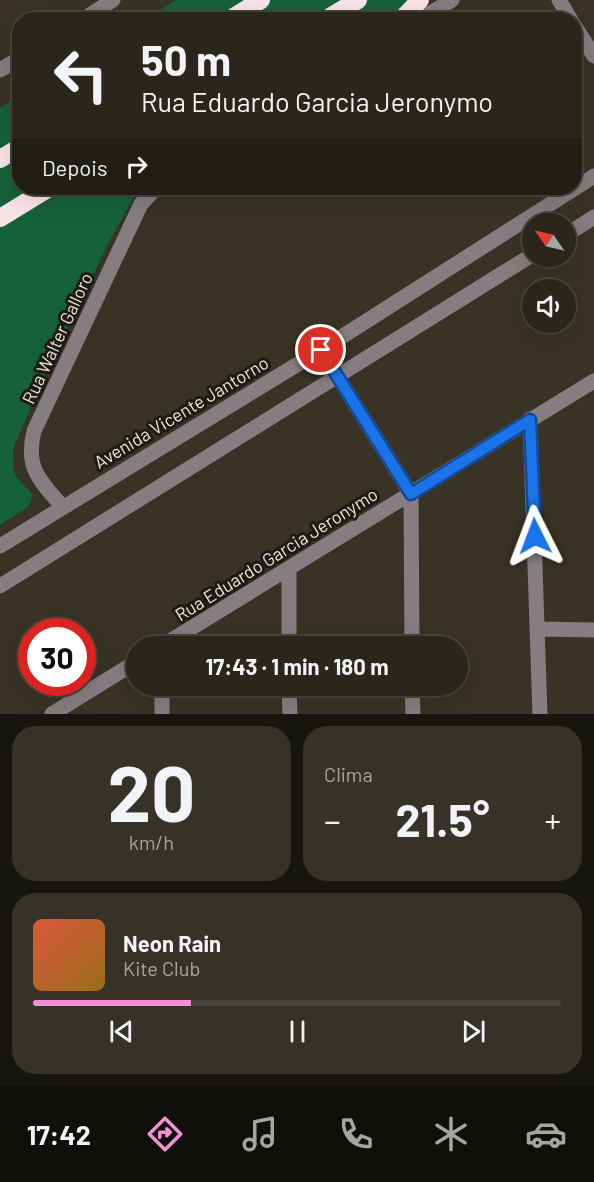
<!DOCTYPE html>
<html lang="pt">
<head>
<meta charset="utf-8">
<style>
  :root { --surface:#2a261b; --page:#363228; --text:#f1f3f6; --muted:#a5a5a3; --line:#46433a; --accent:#f591d2 }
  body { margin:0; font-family:Barlow,sans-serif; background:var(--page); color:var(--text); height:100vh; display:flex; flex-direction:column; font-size:22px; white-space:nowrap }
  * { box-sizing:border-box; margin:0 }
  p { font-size:20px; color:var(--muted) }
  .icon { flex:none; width:33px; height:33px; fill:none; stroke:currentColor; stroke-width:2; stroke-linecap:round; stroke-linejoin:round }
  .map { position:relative; height:714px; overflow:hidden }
  .sheet { display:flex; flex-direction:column; gap:12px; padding:12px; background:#17150f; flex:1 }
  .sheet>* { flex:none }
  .hud { position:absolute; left:12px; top:12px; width:570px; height:183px; border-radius:24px; box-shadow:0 6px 24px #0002,0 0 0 2px var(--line); background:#2a261b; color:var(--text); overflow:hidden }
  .needle { width:39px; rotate:304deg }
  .tools { position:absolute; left:522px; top:213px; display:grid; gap:12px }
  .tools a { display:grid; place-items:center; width:54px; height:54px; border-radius:50%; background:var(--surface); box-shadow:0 6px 24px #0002,0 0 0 2px var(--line); font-size:30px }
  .speed { position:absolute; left:18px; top:618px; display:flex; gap:12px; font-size:30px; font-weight:700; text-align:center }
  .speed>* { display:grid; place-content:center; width:78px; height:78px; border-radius:50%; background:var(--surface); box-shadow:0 6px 24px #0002,0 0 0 2px var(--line); line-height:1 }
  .speed .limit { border:9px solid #d22; background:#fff; color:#111 }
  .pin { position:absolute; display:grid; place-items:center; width:51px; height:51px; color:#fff; margin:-26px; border:3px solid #fff; border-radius:50%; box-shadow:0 2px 6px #0007 }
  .me { position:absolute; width:66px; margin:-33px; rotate:357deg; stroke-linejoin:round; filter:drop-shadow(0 0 4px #0008) }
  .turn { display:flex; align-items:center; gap:21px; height:126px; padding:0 30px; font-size:27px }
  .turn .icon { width:78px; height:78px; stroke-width:2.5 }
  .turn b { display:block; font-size:42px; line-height:51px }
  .then { display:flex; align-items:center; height:57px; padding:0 30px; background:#0003; gap:12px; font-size:22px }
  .big { font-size:45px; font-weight:700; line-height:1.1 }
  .sheet .widget { flex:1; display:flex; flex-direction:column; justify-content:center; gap:9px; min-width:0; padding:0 21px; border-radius:24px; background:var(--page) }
  .sheet .dial { align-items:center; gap:0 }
  .dial b { font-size:78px; line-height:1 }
  .song { display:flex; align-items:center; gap:18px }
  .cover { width:72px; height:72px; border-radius:9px; background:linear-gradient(135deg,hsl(10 70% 55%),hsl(40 70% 35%)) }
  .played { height:6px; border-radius:3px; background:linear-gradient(90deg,var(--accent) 30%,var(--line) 30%) }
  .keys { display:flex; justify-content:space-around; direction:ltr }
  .heat { display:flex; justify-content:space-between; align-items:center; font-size:33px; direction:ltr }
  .sheet .tiles { flex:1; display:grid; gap:12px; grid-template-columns:1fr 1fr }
  .widget:last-child { grid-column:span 2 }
  .trip { position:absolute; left:126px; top:636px; width:342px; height:60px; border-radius:30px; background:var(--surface); box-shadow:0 6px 24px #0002,0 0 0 2px var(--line); font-weight:700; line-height:60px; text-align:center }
  .dock { display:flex; height:96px; justify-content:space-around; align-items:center; background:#110f0b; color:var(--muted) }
  .dock .icon { width:42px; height:42px }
  .dock .selected { color:var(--accent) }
  .dock b { font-size:27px; color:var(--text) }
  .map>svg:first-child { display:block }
</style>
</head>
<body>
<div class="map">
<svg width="594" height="714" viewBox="0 0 594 714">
  <rect width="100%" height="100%" fill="#383324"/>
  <path fill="#15613a" d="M176 0H430L397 19 144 20Z
    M19 95 20 188H139L111 238 44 376 13 449 14 474 33 495 28 507 0 525V108Z"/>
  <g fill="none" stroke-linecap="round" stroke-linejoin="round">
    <path stroke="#857d7f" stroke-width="15" d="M559 0 571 20
      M82 20 113 0
      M419 20 452 0
      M574 25 594 56
      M0 70 20 58
      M566 235 594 217
      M321 350 411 494 412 646
      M530 419 540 714
      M62 506C39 480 25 467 34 431L141 204 156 188
      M0 546 321 350 594 176
      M289 568V646
      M0 586 532 255
      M539 629 594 630
      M162 646 594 381
      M162 686V714
      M289 686 290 714
      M412 686 413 714
      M52 714 136 662"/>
    <path stroke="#f9e3e8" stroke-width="18" d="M229 20 261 0
      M325 20 358 0
      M401 20 420 0
      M0 159 20 147
      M0 218 49 188"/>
  </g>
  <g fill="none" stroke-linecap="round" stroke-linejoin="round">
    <defs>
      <path id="route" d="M321 350 411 494 530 420 535 536"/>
    </defs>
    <use href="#route" stroke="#114b97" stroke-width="15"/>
    <use href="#route" stroke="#1a73e8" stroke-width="10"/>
  </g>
  <g text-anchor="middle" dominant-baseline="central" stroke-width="6" stroke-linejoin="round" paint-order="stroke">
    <g font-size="18" fill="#ebe8df" stroke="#1d1b14">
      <text transform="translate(57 338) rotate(-65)">Rua Walter Galloro</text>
      <text transform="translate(181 412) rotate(-31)">Avenida Vicente Jantorno</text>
      <text transform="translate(276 554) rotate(-32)">Rua Eduardo Garcia Jeronymo</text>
    </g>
  </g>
</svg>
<div class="tools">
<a><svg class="needle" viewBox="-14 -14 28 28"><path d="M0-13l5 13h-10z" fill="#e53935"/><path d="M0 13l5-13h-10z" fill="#a5a5a3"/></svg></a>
<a><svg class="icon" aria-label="sound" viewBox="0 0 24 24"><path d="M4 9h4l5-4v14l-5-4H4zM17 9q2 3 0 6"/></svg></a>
</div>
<div class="speed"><div class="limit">30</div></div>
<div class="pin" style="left:321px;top:350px;background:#d93025"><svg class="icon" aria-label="arrive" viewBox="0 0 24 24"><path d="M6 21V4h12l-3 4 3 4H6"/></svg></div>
<svg class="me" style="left:535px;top:536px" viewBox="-20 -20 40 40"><path d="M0-17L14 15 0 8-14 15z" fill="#1a73e8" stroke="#fff" stroke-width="4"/></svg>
<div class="trip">17:43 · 1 min · 180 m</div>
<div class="hud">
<div class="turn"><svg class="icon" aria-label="left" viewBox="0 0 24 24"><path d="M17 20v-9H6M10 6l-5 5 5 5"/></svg><div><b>50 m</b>Rua Eduardo Garcia Jeronymo</div></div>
<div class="then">Depois<svg class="icon" aria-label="right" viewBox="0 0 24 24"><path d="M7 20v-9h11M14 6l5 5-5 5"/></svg></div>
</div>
</div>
<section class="sheet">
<div class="tiles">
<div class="widget dial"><b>20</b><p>km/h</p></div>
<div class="widget"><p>Clima</p>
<div class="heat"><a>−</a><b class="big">21.5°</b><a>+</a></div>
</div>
<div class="widget">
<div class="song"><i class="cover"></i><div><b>Neon Rain</b><p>Kite Club</p></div></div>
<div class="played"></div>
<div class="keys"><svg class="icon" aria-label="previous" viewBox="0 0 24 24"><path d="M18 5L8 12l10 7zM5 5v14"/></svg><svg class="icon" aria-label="pause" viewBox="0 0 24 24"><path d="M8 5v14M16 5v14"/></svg><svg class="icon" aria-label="next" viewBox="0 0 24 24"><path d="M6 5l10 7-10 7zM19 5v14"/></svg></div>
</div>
</div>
</section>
<nav class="dock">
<b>17:42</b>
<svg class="icon selected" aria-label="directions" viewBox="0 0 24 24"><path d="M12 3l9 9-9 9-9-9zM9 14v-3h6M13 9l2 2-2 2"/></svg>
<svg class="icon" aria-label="music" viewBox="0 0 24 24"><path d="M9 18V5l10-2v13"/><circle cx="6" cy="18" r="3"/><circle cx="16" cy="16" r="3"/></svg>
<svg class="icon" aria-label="phone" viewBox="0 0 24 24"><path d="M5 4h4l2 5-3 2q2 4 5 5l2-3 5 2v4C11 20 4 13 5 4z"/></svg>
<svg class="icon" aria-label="climate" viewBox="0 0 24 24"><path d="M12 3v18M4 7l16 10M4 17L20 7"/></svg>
<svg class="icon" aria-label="car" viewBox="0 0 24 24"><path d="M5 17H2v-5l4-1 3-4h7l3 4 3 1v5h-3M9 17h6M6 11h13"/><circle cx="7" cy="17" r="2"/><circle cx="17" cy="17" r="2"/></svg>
</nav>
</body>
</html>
